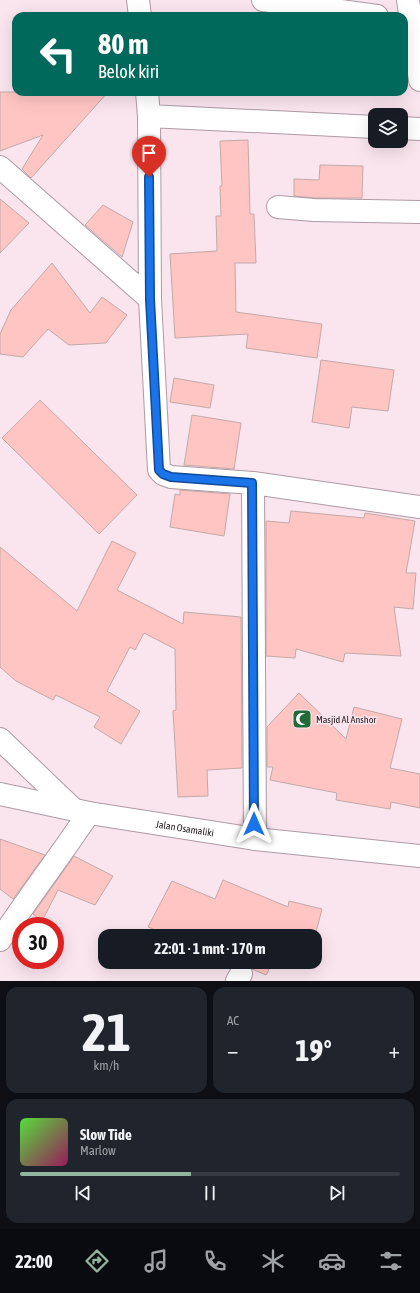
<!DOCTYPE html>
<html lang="id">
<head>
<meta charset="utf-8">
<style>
  :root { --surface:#171b24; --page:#20242c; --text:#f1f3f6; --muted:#9ea1a6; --line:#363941; --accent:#93b5a0 }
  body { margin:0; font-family:"Asap Condensed",sans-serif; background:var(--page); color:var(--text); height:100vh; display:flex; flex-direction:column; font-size:15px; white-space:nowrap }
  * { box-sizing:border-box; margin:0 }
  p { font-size:13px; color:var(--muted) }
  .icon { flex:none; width:22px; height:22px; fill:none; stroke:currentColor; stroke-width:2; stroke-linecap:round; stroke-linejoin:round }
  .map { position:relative; height:981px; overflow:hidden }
  .side { display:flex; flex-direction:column; gap:6px; padding:6px; background:#0d0f14; flex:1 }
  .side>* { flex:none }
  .top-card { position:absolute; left:12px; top:12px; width:396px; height:84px; border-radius:12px; box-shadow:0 4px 16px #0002; background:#00695c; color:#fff; overflow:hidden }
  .controls { position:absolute; left:368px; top:108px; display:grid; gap:8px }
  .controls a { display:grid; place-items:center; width:40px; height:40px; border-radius:8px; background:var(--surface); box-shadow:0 4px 16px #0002; font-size:20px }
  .speed { position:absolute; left:12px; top:917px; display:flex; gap:8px; font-size:20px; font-weight:700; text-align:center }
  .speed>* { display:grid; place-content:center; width:52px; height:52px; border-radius:50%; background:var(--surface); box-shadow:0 4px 16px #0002; line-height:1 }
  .speed .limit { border:6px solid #d22; background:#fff; color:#111 }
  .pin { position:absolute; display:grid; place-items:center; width:34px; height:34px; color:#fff; margin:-41px -17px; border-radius:50% 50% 50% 0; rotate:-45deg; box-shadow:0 0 4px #0007 }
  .pin .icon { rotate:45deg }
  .me { position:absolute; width:44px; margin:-22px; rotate:0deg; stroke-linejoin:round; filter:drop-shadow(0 0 3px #0008) }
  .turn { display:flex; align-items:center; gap:14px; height:84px; padding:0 20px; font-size:18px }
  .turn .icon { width:52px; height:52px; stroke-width:2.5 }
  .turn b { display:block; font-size:28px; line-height:34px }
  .big { font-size:30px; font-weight:700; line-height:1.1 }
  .side .tile { flex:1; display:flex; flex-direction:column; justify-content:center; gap:6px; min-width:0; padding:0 14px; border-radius:12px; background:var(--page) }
  .side .dial { align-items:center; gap:0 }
  .dial b { font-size:52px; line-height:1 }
  .song { display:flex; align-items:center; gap:12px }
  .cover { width:48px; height:48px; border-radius:6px; background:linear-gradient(135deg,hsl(110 70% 55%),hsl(330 70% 35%)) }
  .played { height:4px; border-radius:2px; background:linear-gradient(90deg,var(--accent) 45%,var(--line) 45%) }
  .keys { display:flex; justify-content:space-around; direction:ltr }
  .heat { display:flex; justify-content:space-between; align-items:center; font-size:22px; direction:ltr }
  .side .tiles { flex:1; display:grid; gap:6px; grid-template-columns:1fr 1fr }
  .tile:last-child { grid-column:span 2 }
  .trip { position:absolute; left:98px; top:929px; width:224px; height:40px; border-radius:12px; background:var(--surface); box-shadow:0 4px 16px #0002; font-weight:700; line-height:40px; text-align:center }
  .menu { display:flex; height:64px; justify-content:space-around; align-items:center; background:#090b0e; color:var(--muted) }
  .menu .icon { width:28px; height:28px }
  .menu .selected { color:var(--accent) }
  .menu b { font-size:18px; color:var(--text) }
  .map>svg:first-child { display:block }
</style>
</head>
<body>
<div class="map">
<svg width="420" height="981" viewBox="0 0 420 981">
  <rect width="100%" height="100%" fill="#fae4ee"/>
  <path fill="#ffc5c3" stroke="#c1aaa9" d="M0 92H108L31 178 22 169 43 135 0 151Z
    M248 140 250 214H254L256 263H235L236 312 322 324 317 358 246 348 248 334 175 338 170 254 217 251 216 216H221L220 186H222L220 141Z
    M320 165 363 166 362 198H315L294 196V179L319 180Z
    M0 199 29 223 0 253Z
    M103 205 133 222 122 257 85 225Z
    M52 263 90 313 102 297 127 315 106 343 69 345 48 329 23 357 0 354V334L11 310Z
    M321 360 394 370 388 411 352 407 349 428 312 422Z
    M174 378 214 385 210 408 170 402Z
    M40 400 137 495 99 534 2 438Z
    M192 415 241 423 234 469 184 465Z
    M180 490 230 494 224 536 170 527 175 494 180 495Z
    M291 511 364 518 365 513 415 521 406 573H416L413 609 394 607 401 656 345 653 343 662 296 649 295 658 266 656V521L289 523Z
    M112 541 136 553 117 590 183 624 184 612 241 617 242 768 207 770 208 796 178 797 173 711 176 710 175 649 144 633 135 650 130 647 107 691 140 711 121 744 94 727 100 717 56 695 53 700 16 681 0 667V547L77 611Z
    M299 693 346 739 354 707 402 719 390 768 420 774V808L391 802 390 809 336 800 337 793 270 780 273 767H267V727Z
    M0 839 45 855 13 899 0 889Z
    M74 856 113 876 95 905 58 890 42 921 33 914Z
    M223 880 288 907 289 901 322 909 315 936H171L148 927 172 881 215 899Z
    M243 962H259L269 970 266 975 252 969 248 963Z"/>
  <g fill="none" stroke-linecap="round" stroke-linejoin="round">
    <defs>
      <path id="minor" d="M138 0 140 16
        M263 0 377 16
        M147 92 149 116 150 299 159 470 163 474 171 477 253 483 420 507
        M149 116 375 127
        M401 128 420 129
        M0 167 150 299
        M278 207 314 210 420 212
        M253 483 255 839
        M0 940C29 897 60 856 89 813
        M237 981 241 974"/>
      <path id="tertiary" d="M0 739 73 809"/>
      <path id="secondary" d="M408 0 420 80"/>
      <g id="primary">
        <path id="s1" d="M0 794 89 813 255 839 420 856"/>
      </g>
    </defs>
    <use href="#minor" stroke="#ae9aa4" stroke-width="24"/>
    <use href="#tertiary" stroke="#ae9aa4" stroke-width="24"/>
    <use href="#secondary" stroke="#ae9aa4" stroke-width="24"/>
    <use href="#primary" stroke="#ae9aa4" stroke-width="24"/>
    <use href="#minor" stroke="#fff" stroke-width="22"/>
    <use href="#tertiary" stroke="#fff" stroke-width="22"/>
    <use href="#secondary" stroke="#fff" stroke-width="22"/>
    <use href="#primary" stroke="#fff" stroke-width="22"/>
  </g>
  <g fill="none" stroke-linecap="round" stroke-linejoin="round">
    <defs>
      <path id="route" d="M149 177 150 299 159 470 163 474 171 477 252 483 254 824"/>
    </defs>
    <use href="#route" stroke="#114b97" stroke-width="10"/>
    <use href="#route" stroke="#1a73e8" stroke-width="7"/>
  </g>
  <defs>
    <symbol id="mosque-square" viewBox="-11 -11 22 22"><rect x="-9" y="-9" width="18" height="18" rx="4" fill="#216a38" stroke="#fae4ee"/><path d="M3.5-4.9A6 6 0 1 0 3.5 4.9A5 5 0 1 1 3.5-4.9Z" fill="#fff"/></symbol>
  </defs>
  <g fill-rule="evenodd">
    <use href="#mosque-square" x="291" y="708" width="22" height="22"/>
  </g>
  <g text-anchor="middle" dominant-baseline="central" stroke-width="3" stroke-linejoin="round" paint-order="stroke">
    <g font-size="10" fill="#20191d" stroke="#fae4ee" text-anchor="start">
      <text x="316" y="719">Masjid Al Anshor</text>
    </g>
    <g font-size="10" fill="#20191d" stroke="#fae4ee">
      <text stroke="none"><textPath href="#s1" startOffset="188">Jalan Osamaliki</textPath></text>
    </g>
  </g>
</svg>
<div class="controls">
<a><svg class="icon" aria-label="layers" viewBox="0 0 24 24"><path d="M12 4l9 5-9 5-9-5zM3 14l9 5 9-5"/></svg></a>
</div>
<div class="speed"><div class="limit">30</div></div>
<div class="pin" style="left:149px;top:177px;background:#d93025"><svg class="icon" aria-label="arrive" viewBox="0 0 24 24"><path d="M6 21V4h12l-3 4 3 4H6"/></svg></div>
<svg class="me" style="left:254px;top:824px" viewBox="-20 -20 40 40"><path d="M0-17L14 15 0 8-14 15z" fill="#1a73e8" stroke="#fff" stroke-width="4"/></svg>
<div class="trip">22:01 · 1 mnt · 170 m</div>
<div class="top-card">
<div class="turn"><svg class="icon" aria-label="left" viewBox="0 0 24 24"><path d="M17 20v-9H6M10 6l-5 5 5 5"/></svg><div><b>80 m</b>Belok kiri</div></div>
</div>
</div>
<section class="side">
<div class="tiles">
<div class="tile dial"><b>21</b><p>km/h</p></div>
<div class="tile"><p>AC</p>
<div class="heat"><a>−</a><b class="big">19°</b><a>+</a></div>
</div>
<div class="tile">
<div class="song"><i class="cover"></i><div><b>Slow Tide</b><p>Marlow</p></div></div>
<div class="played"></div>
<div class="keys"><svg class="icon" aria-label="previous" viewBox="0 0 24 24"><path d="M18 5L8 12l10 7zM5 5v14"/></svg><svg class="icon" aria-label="pause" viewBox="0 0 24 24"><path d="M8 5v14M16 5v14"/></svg><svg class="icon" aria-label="next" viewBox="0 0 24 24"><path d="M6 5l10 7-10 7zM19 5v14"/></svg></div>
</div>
</div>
</section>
<nav class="menu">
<b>22:00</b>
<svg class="icon selected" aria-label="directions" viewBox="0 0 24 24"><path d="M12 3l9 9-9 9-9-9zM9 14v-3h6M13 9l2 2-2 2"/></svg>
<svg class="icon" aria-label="music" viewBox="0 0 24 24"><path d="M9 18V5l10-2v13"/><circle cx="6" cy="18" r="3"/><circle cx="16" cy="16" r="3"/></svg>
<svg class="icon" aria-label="phone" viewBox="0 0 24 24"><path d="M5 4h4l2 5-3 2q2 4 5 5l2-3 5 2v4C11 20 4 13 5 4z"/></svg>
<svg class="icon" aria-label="climate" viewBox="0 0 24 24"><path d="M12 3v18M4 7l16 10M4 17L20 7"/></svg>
<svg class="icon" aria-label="car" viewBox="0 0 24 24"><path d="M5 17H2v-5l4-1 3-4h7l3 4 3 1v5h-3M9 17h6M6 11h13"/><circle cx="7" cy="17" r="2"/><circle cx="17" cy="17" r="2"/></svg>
<svg class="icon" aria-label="filters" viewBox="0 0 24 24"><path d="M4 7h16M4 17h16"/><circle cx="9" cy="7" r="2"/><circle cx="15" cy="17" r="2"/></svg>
</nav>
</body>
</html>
